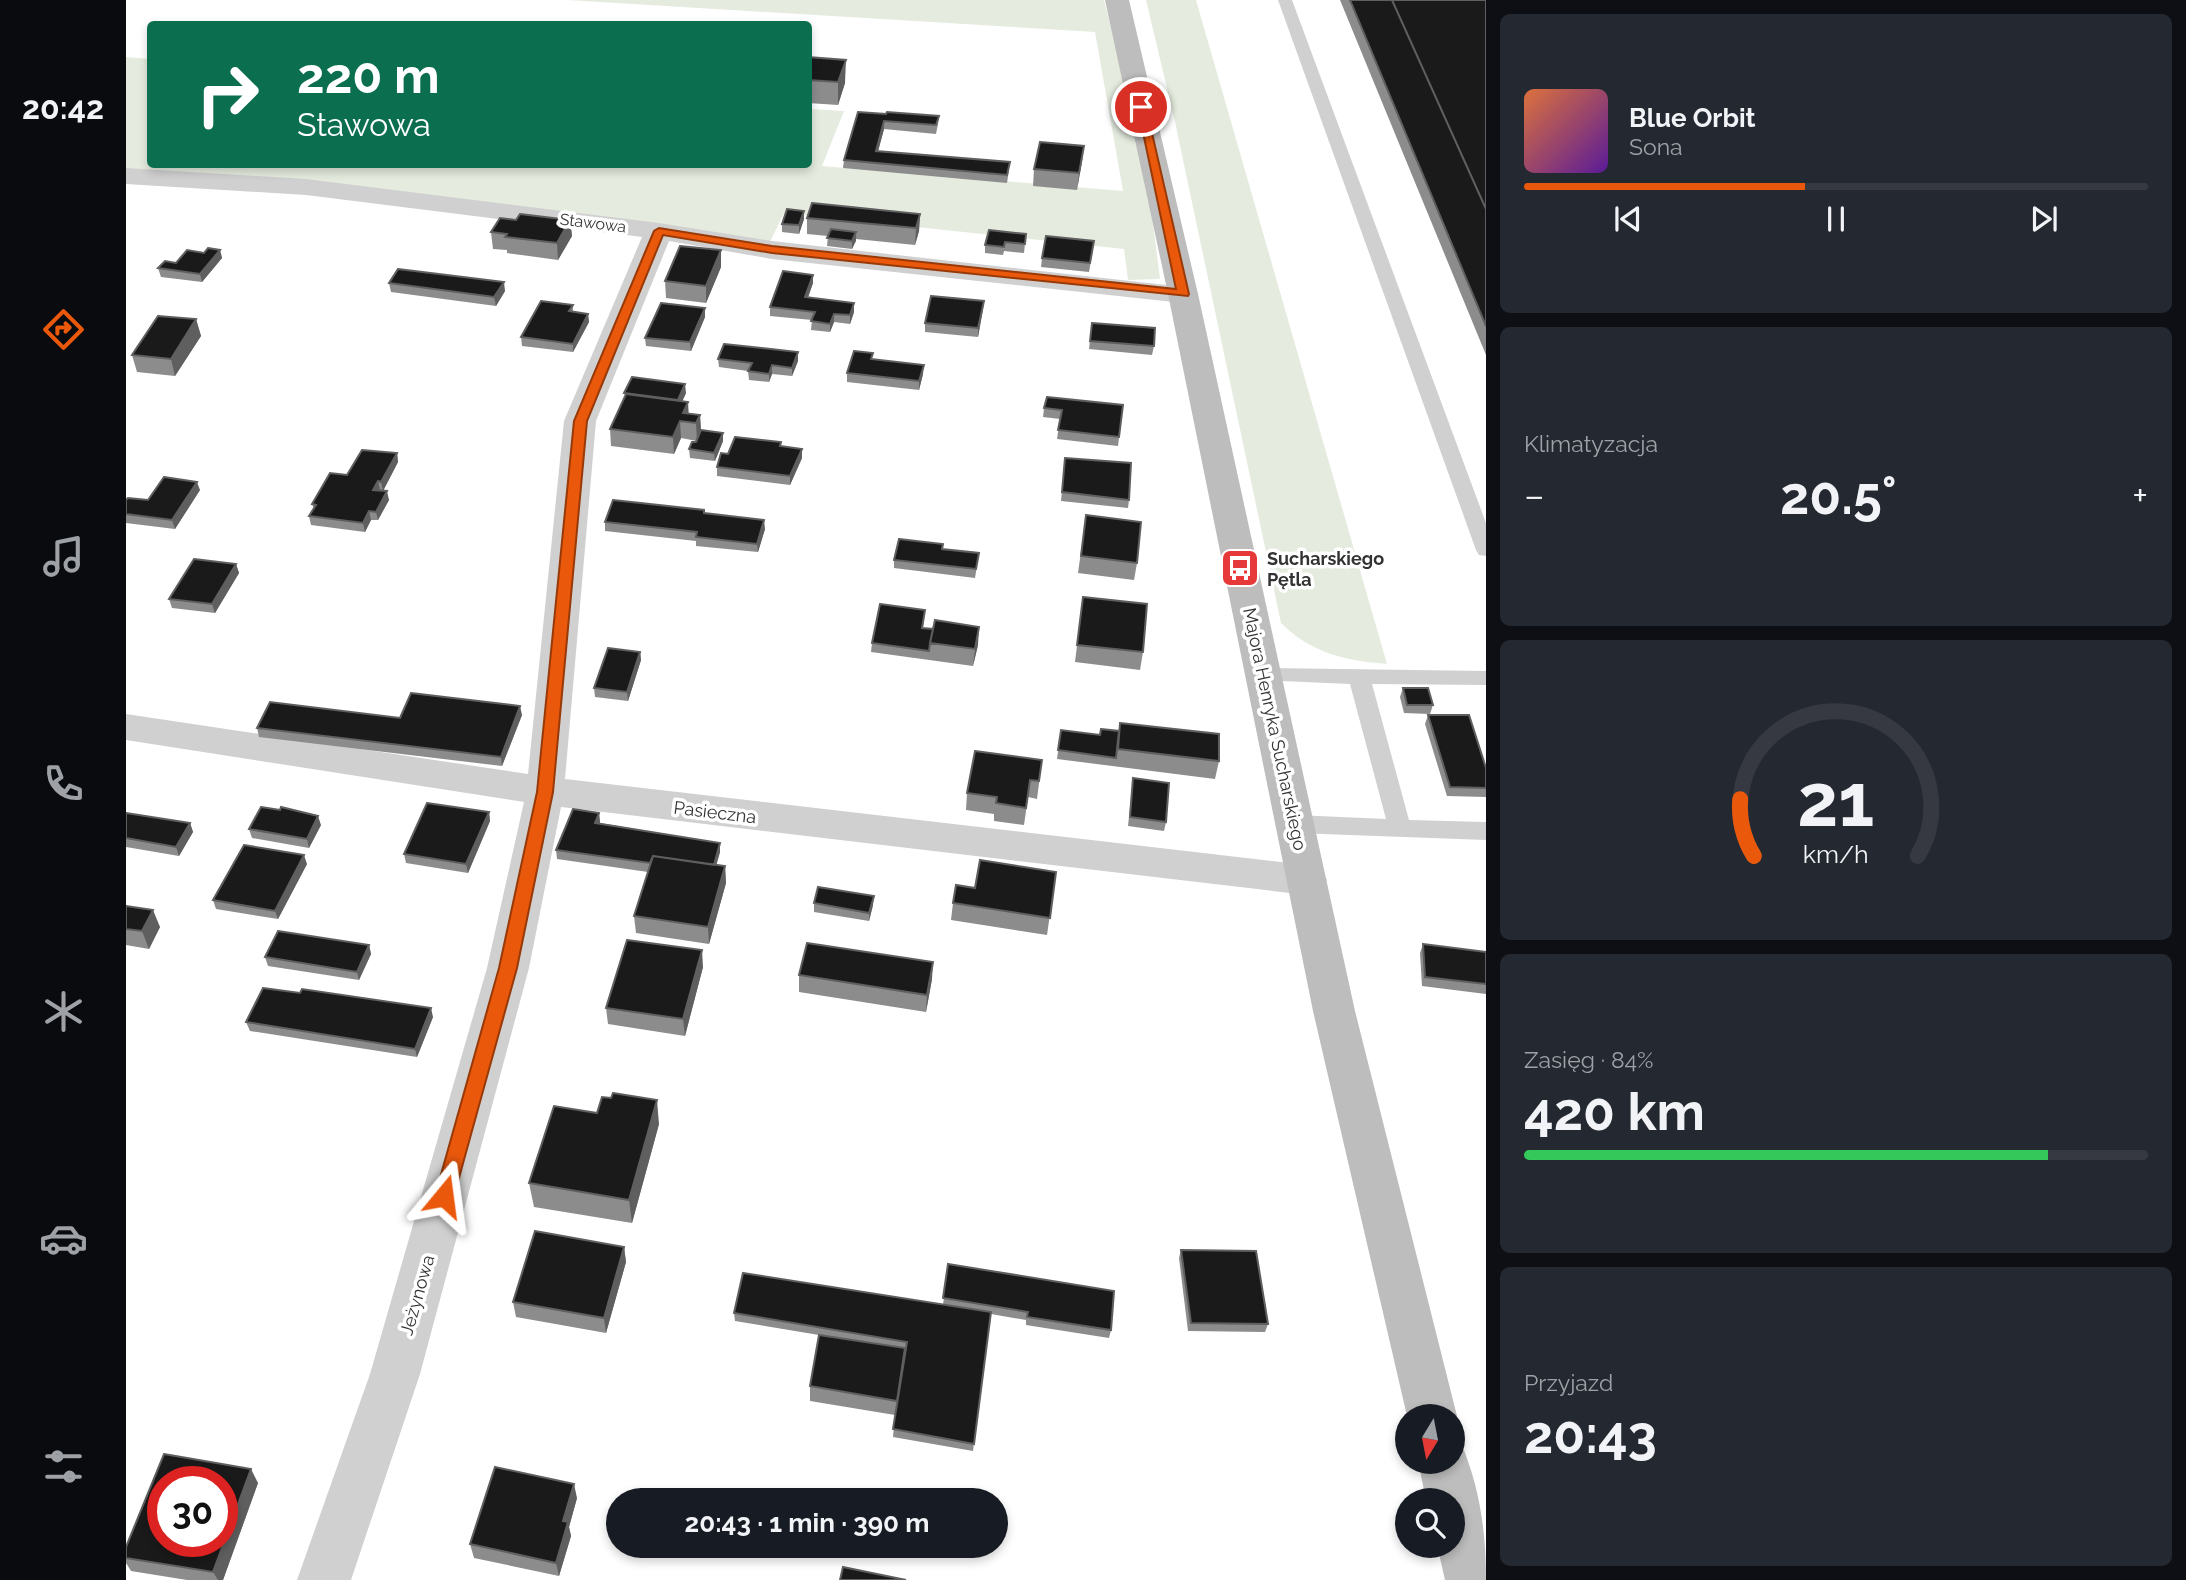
<!DOCTYPE html>
<html lang="pl">
<head>
<meta charset="utf-8">
<style>
  :root { --surface:#171b24; --page:#242831; --text:#f1f3f6; --muted:#9ea1a6; --line:#363941; --accent:#ea580c }
  body { margin:0; font-family:Raleway,sans-serif; background:var(--page); color:var(--text); height:100vh; display:flex; flex-direction:column; font-size:26px; white-space:nowrap }
  * { box-sizing:border-box; margin:0 }
  p { font-size:23px; color:var(--muted) }
  .icon { flex:none; width:38px; height:38px; fill:none; stroke:currentColor; stroke-width:2; stroke-linecap:round; stroke-linejoin:round }
  .map { position:relative; flex:1; overflow:hidden }
  .panel { display:flex; flex-direction:column; gap:14px; padding:14px; background:#0d0f14; width:700px }
  .panel>* { flex:none }
  .banner { position:absolute; left:21px; top:21px; width:665px; height:147px; border-radius:7px; box-shadow:0 4px 10px #0003; background:#0b6e4f; color:#fff; overflow:hidden }
  .needle { width:46px; rotate:190deg }
  .buttons { position:absolute; left:1269px; top:1404px; display:grid; gap:14px }
  .buttons a { display:grid; place-items:center; width:70px; height:70px; border-radius:50%; background:var(--surface); box-shadow:0 4px 10px #0003; font-size:35px }
  .speed { position:absolute; left:21px; top:1466px; display:flex; gap:14px; font-size:35px; font-weight:700; text-align:center }
  .speed>* { display:grid; place-content:center; width:91px; height:91px; border-radius:50%; background:var(--surface); box-shadow:0 4px 10px #0003; line-height:1 }
  .speed .limit { border:10px solid #d22; background:#fff; color:#111 }
  .pin { position:absolute; display:grid; place-items:center; width:60px; height:60px; color:#fff; margin:-30px; border:4px solid #fff; border-radius:50%; box-shadow:0 2px 7px #0007 }
  .me { position:absolute; width:77px; margin:-38px; rotate:16deg; stroke-linejoin:round; filter:drop-shadow(0 0 5px #0008) }
  .turn { display:flex; align-items:center; gap:24px; height:147px; padding:0 35px; font-size:32px }
  .turn .icon { width:91px; height:91px; stroke-width:2.5 }
  .turn b { display:block; font-size:49px; line-height:60px }
  .big { font-size:52px; font-weight:700; line-height:1.1 }
  .panel .tile { flex:1; display:flex; flex-direction:column; justify-content:center; gap:10px; min-width:0; padding:0 24px; border-radius:10px; background:var(--page) }
  .panel .dial { align-items:center; gap:0 }
  .dial svg { height:182px; overflow:visible; fill:none; stroke:var(--line); stroke-width:7; stroke-linecap:round; text-anchor:middle }
  .dial text { fill:var(--text); stroke:none }
  .song { display:flex; align-items:center; gap:21px }
  .cover { width:84px; height:84px; border-radius:10px; background:linear-gradient(135deg,hsl(20 70% 55%),hsl(270 70% 35%)) }
  .played { height:7px; border-radius:4px; background:linear-gradient(90deg,var(--accent) 45%,var(--line) 45%) }
  .keys { display:flex; justify-content:space-around; direction:ltr }
  .heat { display:flex; justify-content:space-between; align-items:center; font-size:38px; direction:ltr }
  .charge { height:10px; border-radius:5px; background:linear-gradient(90deg,#34c759 84%,var(--line) 0) }
  .trip { position:absolute; left:480px; top:1488px; width:402px; height:70px; border-radius:35px; background:var(--surface); box-shadow:0 4px 10px #0003; font-weight:700; line-height:70px; text-align:center }
  main { display:flex; flex:1; min-height:0 }
  .menu { display:flex; flex-direction:column; width:126px; justify-content:space-around; align-items:center; background:#090b0e; color:var(--muted) }
  .menu .icon { width:49px; height:49px }
  .menu .selected { color:var(--accent) }
  .menu b { font-size:32px; color:var(--text) }
  .map>svg:first-child { display:block }
</style>
</head>
<body>
<main>
<nav class="menu">
<b>20:42</b>
<svg class="icon selected" aria-label="directions" viewBox="0 0 24 24"><path d="M12 3l9 9-9 9-9-9zM9 14v-3h6M13 9l2 2-2 2"/></svg>
<svg class="icon" aria-label="music" viewBox="0 0 24 24"><path d="M9 18V5l10-2v13"/><circle cx="6" cy="18" r="3"/><circle cx="16" cy="16" r="3"/></svg>
<svg class="icon" aria-label="phone" viewBox="0 0 24 24"><path d="M5 4h4l2 5-3 2q2 4 5 5l2-3 5 2v4C11 20 4 13 5 4z"/></svg>
<svg class="icon" aria-label="climate" viewBox="0 0 24 24"><path d="M12 3v18M4 7l16 10M4 17L20 7"/></svg>
<svg class="icon" aria-label="car" viewBox="0 0 24 24"><path d="M5 17H2v-5l4-1 3-4h7l3 4 3 1v5h-3M9 17h6M6 11h13"/><circle cx="7" cy="17" r="2"/><circle cx="17" cy="17" r="2"/></svg>
<svg class="icon" aria-label="filters" viewBox="0 0 24 24"><path d="M4 7h16M4 17h16"/><circle cx="9" cy="7" r="2"/><circle cx="15" cy="17" r="2"/></svg>
</nav>
<div class="map">
<svg width="1360" height="1580" viewBox="0 0 1360 1580">
  <rect width="100%" height="100%" fill="#fff"/>
  <path fill="#e5ecdf" d="M441 0H978L1020 167 1034 279 1002 280 998 249 658 213 643 244 0 173V57L24 59V164H682L683 109 718 111 696 166 997 191 969 32Z
    M1020 0H1070L1261 664C1220 661 1185 653 1155 623L1049 122Z"/>
  <g fill="none" stroke-linecap="round" stroke-linejoin="round">
    <path fill="#d0d0d0" fill-rule="evenodd" d="M1152 0H1166L1360 523V556L1353 555 1350 550Z
      M1138 668 1360 671V685L1246 684 1283 820 1360 822V840L1169 833 1161 830 1157 824 1161 818 1169 815 1260 819 1224 684 1130 680 1127 675 1130 670Z"/>
    <path fill="#d0d0d0" fill-rule="evenodd" d="M0 168 180 179 533 223 646 241 1067 288 1072 294 1067 300 1057 303 646 259 543 241 470 421 439 779 1181 865 1195 869 1201 880 1195 891 1181 895 435 807 403 968 294 1374 225 1580H171L244 1374 361 968 398 802 0 740V714L402 774 438 421 516 237 180 195 0 184Z"/>
    <path fill="#bdbdbd" fill-rule="evenodd" d="M979 0H1003L1072 294 1229 1011 1331 1416 1326 1427V1416H1281L1187 1011 1042 294Z
      M1326 1440 1335 1443C1354 1488 1360 1532 1360 1580H1319L1311 1545H1326V1500H1300L1292 1461H1326Z"/>
  </g>
  <path fill="#8c8c8c" d="M1214 0H1360V355Z
    M682 57 719 83 712 105 682 103Z
    M760 114 813 116 812 124 810 134 758 129 752 151 883 170 881 183 717 168 718 160Z
    M958 146 951 190 907 186 908 169Z
    M794 214 793 231 789 245 730 239 726 249 701 246 702 236 681 234V218Z
    M678 219 673 234 656 232V224Z
    M390 220H444L446 236 432 260 381 253V250L367 249 365 232Z
    M900 234 898 253 878 251 877 255 859 253V245Z
    M94 250 96 258 76 282 35 277 32 268 78 253Z
    M967 250 963 272 915 267 916 258Z
    M595 267 580 303 540 298 539 281Z
    M263 283 379 291 370 306 265 292Z
    M687 283 682 297 728 303V312L724 324 708 322 704 332 685 330 686 320 644 316V307Z
    M858 301 852 337 799 332V323Z
    M447 305V312L462 314 463 322 447 352 396 346 395 337Z
    M579 317 565 351 520 346 519 338Z
    M70 319 75 336 49 376 11 372 6 355Z
    M966 323 1028 346 1026 355 963 349Z
    M672 352V361L666 376 646 374 643 382 623 380 622 371 593 367 592 359Z
    M747 360 797 374 793 390 721 382V373Z
    M498 393H560L556 401 562 413 574 415 575 430 597 433V441L589 461 564 458 563 449 571 441 555 438 548 454 485 446 484 429 499 396Z
    M997 405 992 446 931 439 934 419 917 417 918 408Z
    M655 446 676 458 664 485 591 476V467L602 454Z
    M271 453 272 462 257 491 263 500 252 520H245L239 532 185 525 183 516 188 509 186 504 221 475Z
    M939 458 1003 500 1002 508 935 501Z
    M74 490 49 529 0 523V500H22Z
    M578 510 579 513 639 529 632 552 570 546V541L479 531V522Z
    M960 515 1011 563 1008 580 952 573Z
    M816 549 853 553 849 578 768 568V560Z
    M110 564 113 573 89 613 46 608 43 599Z
    M957 597 1017 652 1014 670 949 662Z
    M798 619 797 628 852 645 847 666 745 652 746 643Z
    M514 652 515 660 502 701 469 697 468 688Z
    M1277 688 1307 705 1304 714 1278 713 1274 697Z
    M396 715 376 766 133 737 131 728Z
    M1302 715 1360 768V797L1321 796 1299 724Z
    M994 723 1093 761 1089 779 931 759 935 730 974 735 993 731Z
    M916 760 911 799 902 797 898 825 868 821V814L840 810 841 793Z
    M1007 778 1040 822 1038 831 1002 826Z
    M363 812 364 821 342 873 280 863 278 854Z
    M0 813 64 823 67 832 53 856 0 847Z
    M473 813 474 823 594 843V852L590 865 599 866 600 883 583 944 510 933 508 916 522 872 431 859 430 850Z
    M195 825 183 848 126 838 123 829Z
    M181 864 152 919 90 909 87 900Z
    M930 872 921 935 825 920 827 903 849 888Z
    M688 903 747 905 743 921 688 912Z
    M0 906 34 927 23 949 0 945Z
    M1297 944 1360 952V994L1296 986 1294 953Z
    M243 945 245 954 233 980 142 966 139 957Z
    M577 967 559 1036 482 1024 480 1008Z
    M673 975 806 979 800 1012 673 992Z
    M174 993 307 1017 291 1057 124 1031 120 1022Z
    M533 1124 506 1223 408 1207 403 1183Z
    M498 1247 500 1262 480 1333 390 1317 387 1302Z
    M1055 1250 1142 1324 1139 1332 1062 1331 1053 1258Z
    M822 1264 985 1330 983 1338 900 1325V1320L865 1314 847 1451 767 1437 769 1415 684 1401V1386L693 1335 609 1321 608 1313 817 1305Z
    M132 1483 97 1580H61L5 1571 0 1563V1547Z
    M451 1498 443 1527 445 1536 433 1576 348 1558 344 1544Z"/>
  <path fill="#5f5f5f" d="M720 60 719 83 712 105V82Z
    M758 121V129L750 159V151Z
    M958 146 956 162 951 190 953 173Z
    M678 211V219L673 234V225Z
    M794 214 793 231 789 245 790 228Z
    M444 220 446 236 432 260 431 243Z
    M730 232V241L726 249V241Z
    M94 250 96 258 76 282 74 274Z
    M595 250V267L580 303V286Z
    M687 275V283L679 306V297Z
    M378 282 379 291 370 306 368 297Z
    M858 301 857 310 852 337V328Z
    M728 303V312L724 324V315Z
    M579 308V317L565 351 564 342Z
    M462 314 463 322 447 352V344Z
    M708 314V322L704 332V324Z
    M70 319 75 336 49 376 45 359Z
    M672 352V361L666 376V368Z
    M646 365V374L643 382V374Z
    M798 365 797 374 793 390V381Z
    M559 384 560 393 553 409 552 400Z
    M562 402 563 419 557 413Z
    M574 415 575 432 571 441 570 423Z
    M554 421 555 438 548 454 547 437Z
    M597 433V441L589 461 588 453Z
    M676 449V458L664 485V476Z
    M271 453 272 462 257 491 255 482Z
    M252 481 254 490H247Z
    M71 482 74 490 49 529 46 520Z
    M261 491 263 500 252 520 250 512Z
    M243 511 245 520 239 532 237 523Z
    M638 520 639 529 632 552 631 544Z
    M110 564 113 573 89 613 86 604Z
    M853 627 852 645 847 666 849 649Z
    M514 652 515 660 502 701 501 692Z
    M394 706 396 715 376 766 375 757Z
    M363 812 364 821 342 873 340 864Z
    M473 813 474 822 471 831 469 823Z
    M192 816 195 825 183 848 181 839Z
    M64 823 67 832 53 856 50 847Z
    M594 843V852L586 881 585 872Z
    M178 855 181 864 152 919 149 911Z
    M599 866 600 883 583 944 582 927Z
    M748 896 747 905 743 921V913Z
    M27 910 34 927 23 949 16 931Z
    M243 945 245 954 233 980 231 972Z
    M576 950 577 967 559 1036 557 1019Z
    M807 962 806 979 800 1012 801 995Z
    M305 1008 307 1017 291 1057 289 1049Z
    M531 1100 533 1124 506 1223 503 1200Z
    M498 1247 500 1262 480 1333 478 1318Z
    M125 1469 132 1483 97 1580H92L87 1572Z
    M448 1484 451 1498 443 1527 445 1536 433 1576 430 1563 437 1521Z"/>
  <path fill="#1a1a1a" stroke="#5f5f5f" stroke-width="2" fill-rule="evenodd" d="M1224 0H1266L1360 209V326Z
    M1266 0H1360V209Z
    M682 57 720 60 712 82 682 80Z
    M732 112 760 114 761 112 813 116 810 125 758 121 750 151 884 162 881 175 718 160Z
    M914 142 958 146 953 173 908 169Z
    M686 203 794 214 790 228 681 218Z
    M661 209 678 211 673 225 656 224Z
    M394 214 444 220 431 243 379 237 381 234 365 232 374 218 390 220Z
    M705 229 730 232 726 241 701 238Z
    M863 230 900 234 899 244 879 242 878 247 859 245Z
    M920 236 968 241 964 263 916 258Z
    M554 246 595 250 580 286 539 281Z
    M82 248 94 250 74 274 32 268 39 261 50 263 61 250 78 253Z
    M272 269 378 282 368 297 263 283Z
    M657 271 687 275 679 297 728 303 724 315 708 314 704 324 685 321 689 312 644 307Z
    M805 296 858 301 852 328 799 323Z
    M415 301 447 305 443 311 462 314 447 344 395 337Z
    M535 303 579 308 564 342 519 338Z
    M32 316 70 319 45 359 6 355Z
    M966 323 1029 328 1028 346 964 341Z
    M598 344 672 352 666 368 646 365 643 374 622 371 626 363 592 359Z
    M728 351 747 353 745 359 798 365 793 381 721 373Z
    M506 377 559 384 552 400 498 393Z
    M500 394 562 402 557 413 574 415 570 423 554 421 547 437 484 429Z
    M921 397 997 405 993 437 932 430 936 410 918 408Z
    M575 430 597 433 588 453 563 449 566 442H570Z
    M609 437 655 442 654 446 676 449 664 476 591 467 595 453 602 454Z
    M236 450 271 453 255 482 252 481 247 490 261 491 250 512 243 511 237 523 183 516 190 505 186 504 204 473 221 475Z
    M939 458 1005 463 1003 500 936 492Z
    M38 477 71 482 46 520 0 514V500L2 498 22 500Z
    M487 500 578 510V513L638 520 631 544 570 537 571 532 479 522Z
    M960 515 1015 522 1011 563 955 556Z
    M773 539 817 544 816 549 853 553 850 569 768 560Z
    M68 559 110 564 86 604 43 599Z
    M957 597 1021 604 1017 652 951 645Z
    M754 604 799 610 796 628 807 629 804 643 803 651 746 643Z
    M809 620 853 627 849 649 804 643Z
    M482 648 514 652 501 692 468 688Z
    M1277 688H1302L1307 705H1281Z
    M285 693 394 706 375 757 131 728 144 702 274 718Z
    M1302 715H1343L1360 768V788L1324 787Z
    M994 723 1093 734V761L992 749Z
    M975 729 993 731 990 758 932 750 935 730 974 735Z
    M849 751 916 760 913 781 904 780 900 808 870 803 871 797 841 793Z
    M1007 778 1043 783 1040 822 1004 817Z
    M301 803 363 812 340 864 278 854Z
    M135 807 154 810 155 807 192 816 181 839 123 829Z
    M447 809 473 813 469 823 594 843 588 865 527 856 524 863 430 850Z
    M0 813 64 823 50 847 0 838Z
    M118 845 178 855 149 911 87 900Z
    M527 856 599 866 582 927 508 916Z
    M854 860 930 872 924 918 827 903 830 885 849 888Z
    M692 887 748 896 743 913 688 903Z
    M0 906 27 910 16 931 0 929Z
    M152 931 243 945 231 972 139 957Z
    M501 940 576 950 557 1019 480 1008Z
    M681 943 807 962 801 995 673 975Z
    M1297 944 1360 952V984L1299 977Z
    M137 988 174 993 176 989 305 1008 289 1049 120 1022Z
    M487 1093 531 1100 503 1200 403 1183 428 1106 471 1113 476 1097 485 1098Z
    M409 1231 498 1247 478 1318 387 1302Z
    M1055 1250 1130 1251 1142 1324 1065 1323Z
    M822 1264 988 1291 985 1330 901 1317 902 1312 817 1298Z
    M617 1273 865 1312 848 1444 767 1429 781 1342 608 1313Z
    M693 1335 779 1348 771 1401 684 1386Z
    M38 1454 125 1469 87 1572 0 1558V1547ZM37 1482H96V1542H37Z
    M369 1467 448 1484 437 1521 442 1522 430 1563 344 1544Z
    M717 1567 780 1580H714Z"/>
  <path fill="#ea580c" stroke="#983908" stroke-width="2" d="M1011 104 1020 107 1063 294 1062 296 646 253 537 235 461 421 427 792 391 968 328 1196 325 1202 318 1205 312 1202 309 1196 373 968 411 792 448 421 528 231 533 228 646 246 1050 289Z"/>
  <defs>
    <symbol id="bus-square" viewBox="-11 -11 22 22"><rect x="-9" y="-9" width="18" height="18" rx="4" fill="#e53a39" stroke="#fff"/><path d="M-5-6H5V4H4V6H2V4H-2V6H-4V4H-5ZM-3.5-4V0h7V-4ZM-3.5 1.2v1.5H-2V1.2ZM2 1.2v1.5H3.5V1.2Z" fill="#fff"/></symbol>
  </defs>
  <g fill-rule="evenodd">
    <use href="#bus-square" x="1092" y="546" width="44" height="44"/>
  </g>
  <g text-anchor="middle" dominant-baseline="central" stroke-width="7" stroke-linejoin="round" paint-order="stroke">
    <g font-size="16" fill="#333" stroke="#fff">
      <text transform="translate(467 223) rotate(7)">Stawowa</text>
    </g>
    <g font-size="18" font-weight="bold" fill="#333" stroke="#fff" text-anchor="start">
      <text x="1141" y="558">Sucharskiego<tspan x="1141" dy="21">Pętla</tspan></text>
    </g>
    <g font-size="18" fill="#333" stroke="#fff">
      <text transform="translate(1149 729) rotate(78)">Majora Henryka Sucharskiego</text>
      <text transform="translate(589 812) rotate(7)">Pasieczna</text>
      <text transform="translate(291 1295) rotate(-74)">Jeżynowa</text>
    </g>
  </g>
</svg>
<div class="buttons">
<a><svg class="needle" viewBox="-14 -14 28 28"><path d="M0-13l5 13h-10z" fill="#e53935"/><path d="M0 13l5-13h-10z" fill="#9ea1a6"/></svg></a>
<a><svg class="icon" aria-label="search" viewBox="0 0 24 24"><circle cx="10" cy="10" r="6"/><path d="M15 15l6 6"/></svg></a>
</div>
<div class="speed"><div class="limit">30</div></div>
<div class="pin" style="left:1015px;top:107px;background:#d93025"><svg class="icon" aria-label="arrive" viewBox="0 0 24 24"><path d="M6 21V4h12l-3 4 3 4H6"/></svg></div>
<svg class="me" style="left:318px;top:1196px" viewBox="-20 -20 40 40"><path d="M0-17L14 15 0 8-14 15z" fill="#ea580c" stroke="#fff" stroke-width="4"/></svg>
<div class="trip">20:43 · 1 min · 390 m</div>
<div class="banner">
<div class="turn"><svg class="icon" aria-label="right" viewBox="0 0 24 24"><path d="M7 20v-9h11M14 6l5 5-5 5"/></svg><div><b>220 m</b>Stawowa</div></div>
</div>
</div>
<section class="panel">
<div class="tile">
<div class="song"><i class="cover"></i><div><b>Blue Orbit</b><p>Sona</p></div></div>
<div class="played"></div>
<div class="keys"><svg class="icon" aria-label="previous" viewBox="0 0 24 24"><path d="M18 5L8 12l10 7zM5 5v14"/></svg><svg class="icon" aria-label="pause" viewBox="0 0 24 24"><path d="M8 5v14M16 5v14"/></svg><svg class="icon" aria-label="next" viewBox="0 0 24 24"><path d="M6 5l10 7-10 7zM19 5v14"/></svg></div>
</div>
<div class="tile"><p>Klimatyzacja</p>
<div class="heat"><a>−</a><b class="big">20.5°</b><a>+</a></div>
</div>
<div class="tile dial"><svg viewBox="0 0 100 80">
<path d="M14 69A42 42 0 1 1 86 69"/>
<path d="M14 69A42 42 0 0 1 8 44" stroke="#ea580c"/>
<text x="50" y="56" font-size="32" font-weight="700">21</text>
<text x="50" y="72" font-size="11">km/h</text>
</svg></div>
<div class="tile"><p>Zasięg · 84%</p><b class="big">420 km</b><div class="charge"></div></div>
<div class="tile"><p>Przyjazd</p><b class="big">20:43</b></div>
</section>
</main>
</body>
</html>
